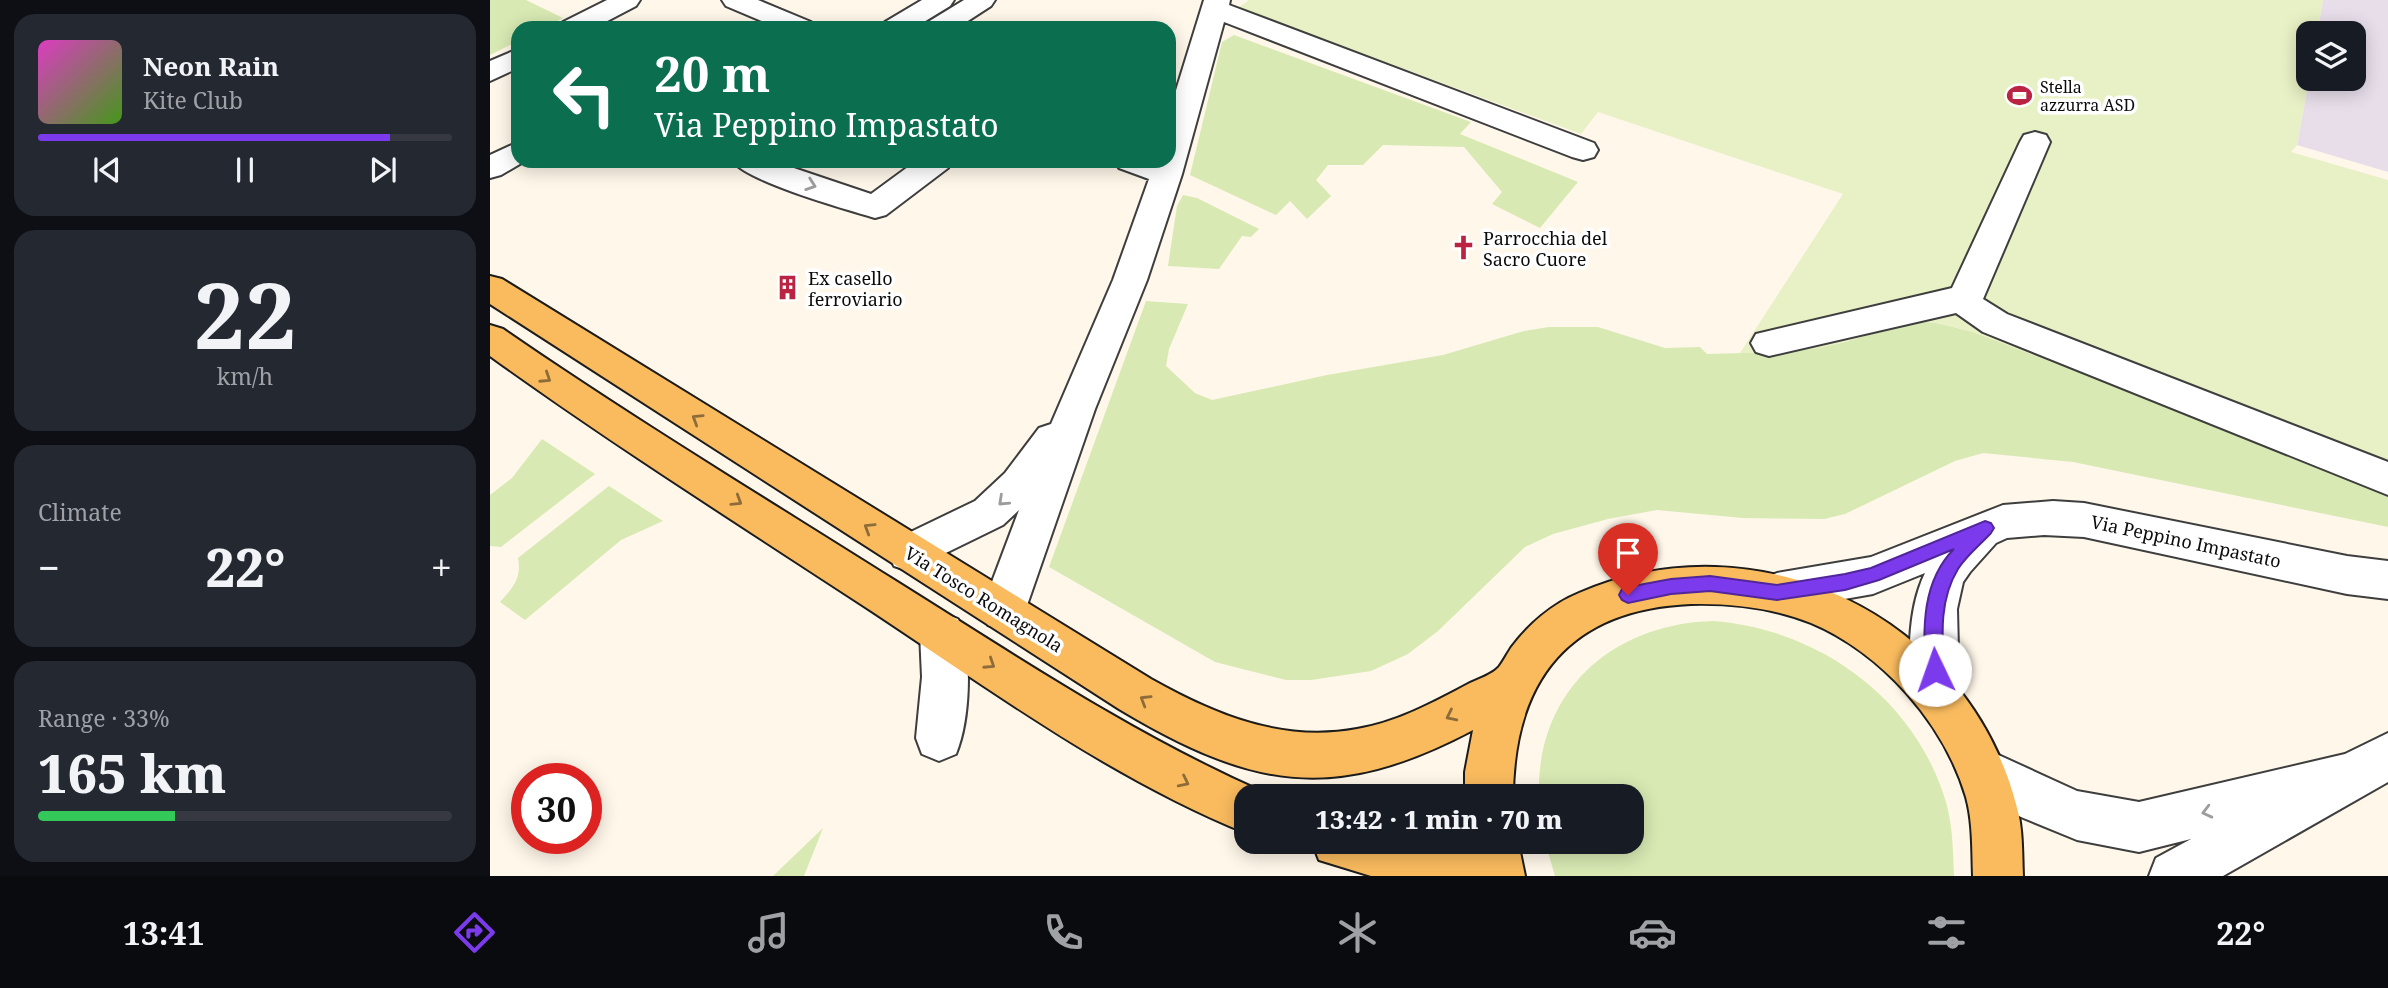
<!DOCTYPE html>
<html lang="en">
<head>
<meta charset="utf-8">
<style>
  :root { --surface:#171b24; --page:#242831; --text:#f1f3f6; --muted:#9ea1a6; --line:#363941; --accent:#7c3aed }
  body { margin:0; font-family:"Noto Serif",serif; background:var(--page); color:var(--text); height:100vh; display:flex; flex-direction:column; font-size:26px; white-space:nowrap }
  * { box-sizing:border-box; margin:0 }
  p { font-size:23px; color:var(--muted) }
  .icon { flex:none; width:38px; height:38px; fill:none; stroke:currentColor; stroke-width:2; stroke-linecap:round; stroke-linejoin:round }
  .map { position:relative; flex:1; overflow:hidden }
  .panel { display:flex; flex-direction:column; gap:14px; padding:14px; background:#0d0f14; width:490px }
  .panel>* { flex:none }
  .guide { position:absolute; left:21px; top:21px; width:665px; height:147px; border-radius:21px; box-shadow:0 4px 18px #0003; background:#0b6e4f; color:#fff; overflow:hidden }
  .controls { position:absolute; left:1806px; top:21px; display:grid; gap:14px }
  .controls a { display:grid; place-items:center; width:70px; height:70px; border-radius:14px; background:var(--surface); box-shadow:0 4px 18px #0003; font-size:35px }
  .speed { position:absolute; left:21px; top:763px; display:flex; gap:14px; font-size:35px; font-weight:700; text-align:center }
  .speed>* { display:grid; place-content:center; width:91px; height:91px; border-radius:50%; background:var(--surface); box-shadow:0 4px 18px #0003; line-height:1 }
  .speed .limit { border:10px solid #d22; background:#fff; color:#111 }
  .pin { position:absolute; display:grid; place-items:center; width:60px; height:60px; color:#fff; margin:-72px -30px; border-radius:50% 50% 50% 0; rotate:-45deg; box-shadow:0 0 7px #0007 }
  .pin .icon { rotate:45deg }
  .me { position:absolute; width:77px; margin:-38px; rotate:357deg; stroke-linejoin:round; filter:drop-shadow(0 0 5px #0008) }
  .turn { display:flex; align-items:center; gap:24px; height:147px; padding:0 28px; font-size:32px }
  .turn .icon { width:91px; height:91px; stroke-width:2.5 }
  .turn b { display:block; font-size:49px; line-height:60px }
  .big { font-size:52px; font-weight:800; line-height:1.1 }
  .panel .tile { flex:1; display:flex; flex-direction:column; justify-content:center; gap:10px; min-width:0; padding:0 24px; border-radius:21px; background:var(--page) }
  .panel .dial { align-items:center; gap:0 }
  .dial b { font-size:91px; line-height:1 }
  .song { display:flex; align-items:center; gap:21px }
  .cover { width:84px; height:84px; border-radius:10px; background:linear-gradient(135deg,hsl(310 70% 55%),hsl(100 70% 35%)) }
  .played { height:7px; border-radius:4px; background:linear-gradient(90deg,var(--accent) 85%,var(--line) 85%) }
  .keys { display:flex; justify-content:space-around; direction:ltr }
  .heat { display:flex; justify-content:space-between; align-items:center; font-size:38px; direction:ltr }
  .charge { height:10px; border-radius:5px; background:linear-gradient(90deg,#34c759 33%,var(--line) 0) }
  .trip { position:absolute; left:744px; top:784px; width:410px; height:70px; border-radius:21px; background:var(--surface); box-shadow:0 4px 18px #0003; font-weight:800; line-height:70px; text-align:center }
  .tabs { display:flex; height:112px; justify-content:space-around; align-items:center; background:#090b0e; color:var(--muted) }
  .tabs .icon { width:49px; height:49px }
  .tabs .current { color:var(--accent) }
  .tabs b { font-size:32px; color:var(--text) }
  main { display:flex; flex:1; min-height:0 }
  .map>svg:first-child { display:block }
</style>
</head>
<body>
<main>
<section class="panel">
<div class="tile">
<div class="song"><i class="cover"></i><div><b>Neon Rain</b><p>Kite Club</p></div></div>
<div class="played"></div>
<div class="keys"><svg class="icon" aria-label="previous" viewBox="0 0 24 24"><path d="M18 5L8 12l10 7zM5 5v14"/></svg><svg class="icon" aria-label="pause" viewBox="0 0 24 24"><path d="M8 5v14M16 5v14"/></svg><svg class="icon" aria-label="next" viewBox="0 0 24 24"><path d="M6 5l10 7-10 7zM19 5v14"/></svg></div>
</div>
<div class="tile dial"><b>22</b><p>km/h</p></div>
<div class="tile"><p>Climate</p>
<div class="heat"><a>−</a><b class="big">22°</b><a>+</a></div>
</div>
<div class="tile"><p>Range · 33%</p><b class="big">165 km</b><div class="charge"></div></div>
</section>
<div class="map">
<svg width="1898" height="876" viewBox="0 0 1898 876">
  <rect width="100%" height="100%" fill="#fff7e9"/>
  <path fill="#e7deea" d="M1833 0H1898V172L1807 145 1819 79H1864V33H1827Z"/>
  <path fill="#d8e9b3" d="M0 0H36L73 18 54 28H28V41L0 55Z
    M744 35 981 122 970 134 1088 182 1050 228 1002 204 1012 192 974 147 893 145 873 165H838L826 180 841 196 817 219 800 201 786 215 700 175 732 42Z
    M693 195 707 198 769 229 761 237 752 236 729 269 678 266 687 206Z
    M656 301 698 304 679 349 676 366 705 393 722 400 837 375 953 355 1034 331 1059 327H1108L1175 348 1210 347 1217 354C1259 353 1300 352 1341 345 1371 340 1399 324 1430 322 1447 321 1466 328 1483 332L1898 490V527L1583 462 1493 453 1465 461 1355 514 1334 519 1253 518 1167 510 1118 519 1063 534 1035 547 948 631 918 654 881 671 821 680H796L725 662 559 567Z
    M52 439 105 474 11 547 0 546V495L22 478Z
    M119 486 173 521 131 540 35 620 10 602C23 588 32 578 28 558Z
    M1223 621C1330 629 1428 700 1457 806 1463 829 1463 853 1464 876H1065L1055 842H1141V796H1049C1046 691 1122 624 1223 621Z
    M333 828 314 876H283Z"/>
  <path fill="#e8f0c5" d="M759 0H1833L1827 33H1818L1819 79 1807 145 1801 152 1898 180V466L1877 482 1483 332C1466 328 1447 321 1430 322 1401 323 1374 337 1347 344 1316 352 1282 353 1250 353L1353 194 1108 112 1091 134 748 8Z"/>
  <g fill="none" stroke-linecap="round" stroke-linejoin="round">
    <defs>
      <path id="minor" d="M117 0H150L146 6 104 28H69L73 22Z
        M232 0H268L321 22 325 28H288L236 6Z
        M432 0H464L460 6 424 28H391L395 22Z
        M474 0H505L501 6 467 28H434L438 22Z
        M714 0H740L739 5 1104 143 1108 150 1104 157 1093 160 1082 157 734 22 692 174 657 280 605 409 535 611 528 625 513 630 498 625 491 611 529 510 513 525 419 571 404 566 398 553 404 540 485 501 515 473 549 428 561 424 623 280 659 179 629 168 625 161H679V113Z
        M28 49V68L0 81V61Z
        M1545 132 1556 135 1560 142 1493 299 1517 314 1898 462V495L1493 332 1466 313 1279 356 1266 352 1261 343 1266 334 1462 288 1530 142 1534 135Z
        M28 142V161H35L11 175 0 178V155Z
        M243 161H283L381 194 426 161H462L458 168 396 215 385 218C358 210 255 181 243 161Z
        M1563 501 1594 503 1857 556 1898 561V599L1857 594 1594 537 1554 535 1517 538 1506 543 1480 572 1473 582 1467 609 1469 692 1462 707 1446 713 1430 707C1414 671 1418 608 1435 573L1383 594 1287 611 1272 605 1266 592 1272 579 1287 573 1381 557 1513 505Z
        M452 613 468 619C483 653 480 720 466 754L449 761 432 754 426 738 432 677 430 633 436 619Z
        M1898 733V782L1733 876H1659L1666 858 1701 839 1649 852 1587 840 1531 817 1474 788 1467 771 1474 754 1491 747 1587 791 1649 802 1855 754Z"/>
      <path id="major" d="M0 276 12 279 661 679C725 715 792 743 867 729 908 722 944 702 980 683 989 679 1003 674 1009 667 1013 662 1017 654 1021 648 1038 625 1062 604 1089 593 1267 516 1476 615 1526 804 1533 827 1532 852 1533 876H1483C1482 850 1483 822 1476 797 1454 723 1392 653 1321 623 1284 608 1241 603 1201 604 1080 609 1024 679 1023 796H975V772L983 730C843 804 761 788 629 709L0 304Z
        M0 325 13 329C139 416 271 496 401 578 523 654 641 734 773 792L775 796H756V833C621 778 504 692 383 612 255 528 125 446 0 356Z
        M822 842H941L980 852 978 842H1028L1035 876H881L829 860Z"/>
    </defs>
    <use href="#minor" stroke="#3e3e3e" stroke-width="4"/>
    <use href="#major" stroke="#1c1c1c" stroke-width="4"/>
    <use href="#minor" fill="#fff" fill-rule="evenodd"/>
    <use href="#major" fill="#fabb5e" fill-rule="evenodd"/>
  </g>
  <defs><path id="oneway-chevron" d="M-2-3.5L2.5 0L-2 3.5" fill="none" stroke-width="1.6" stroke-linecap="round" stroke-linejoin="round" transform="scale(1.75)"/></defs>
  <g stroke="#9d9d9d">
    <use href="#oneway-chevron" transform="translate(321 185) rotate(19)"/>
    <use href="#oneway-chevron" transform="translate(513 501) rotate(137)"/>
    <use href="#oneway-chevron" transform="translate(1717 812) rotate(166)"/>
  </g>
  <g stroke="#8e6c39">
    <use href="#oneway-chevron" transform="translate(56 378) rotate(33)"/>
    <use href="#oneway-chevron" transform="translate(207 419) rotate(-148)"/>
    <use href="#oneway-chevron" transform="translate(247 501) rotate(32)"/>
    <use href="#oneway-chevron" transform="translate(379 528) rotate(-148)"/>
    <use href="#oneway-chevron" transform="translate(500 664) rotate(33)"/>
    <use href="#oneway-chevron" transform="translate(655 700) rotate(-149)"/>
    <use href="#oneway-chevron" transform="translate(961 716) rotate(154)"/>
    <use href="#oneway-chevron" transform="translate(694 782) rotate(26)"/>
  </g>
  <path fill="#7c3aed" stroke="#51269a" stroke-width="2" d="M1495 521 1501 523 1504 528 1501 533C1491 544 1476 556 1468 569 1449 600 1452 636 1454 670L1451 676 1445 679 1438 676 1435 670C1433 628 1432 581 1464 549L1389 580 1355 590 1287 600 1220 591 1181 594 1138 603 1132 600 1129 595 1132 589 1138 587 1181 579 1220 576 1287 585 1355 574 1381 568Z"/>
  <defs>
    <symbol id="stadium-bare" viewBox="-9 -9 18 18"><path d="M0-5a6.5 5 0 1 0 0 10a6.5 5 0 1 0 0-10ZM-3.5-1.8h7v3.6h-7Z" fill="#bb2343" stroke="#fff" stroke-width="2.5" paint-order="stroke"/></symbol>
    <symbol id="church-bare" viewBox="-9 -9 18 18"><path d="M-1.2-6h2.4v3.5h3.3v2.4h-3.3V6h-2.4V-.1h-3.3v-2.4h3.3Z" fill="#bb2343" stroke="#fff" stroke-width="2.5" paint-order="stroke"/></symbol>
    <symbol id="building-bare" viewBox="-9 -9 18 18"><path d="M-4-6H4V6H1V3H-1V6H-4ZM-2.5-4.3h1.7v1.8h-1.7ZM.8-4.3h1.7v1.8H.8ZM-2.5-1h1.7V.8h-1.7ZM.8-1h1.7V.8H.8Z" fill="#bb2343" stroke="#fff" stroke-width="2.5" paint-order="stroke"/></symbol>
  </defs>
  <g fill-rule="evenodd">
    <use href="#stadium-bare" x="1512" y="78" width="35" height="35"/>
    <use href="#church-bare" x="956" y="230" width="35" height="35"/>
    <use href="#building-bare" x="280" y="270" width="35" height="35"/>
  </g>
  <g text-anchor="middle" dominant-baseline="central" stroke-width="7" stroke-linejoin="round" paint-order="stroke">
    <g font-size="16" fill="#0b0b0b" stroke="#fff" text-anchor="start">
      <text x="1550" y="87">Stella<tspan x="1550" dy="18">azzurra ASD</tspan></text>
    </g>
    <g font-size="18" fill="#0b0b0b" stroke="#fff" text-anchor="start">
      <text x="993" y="238">Parrocchia del<tspan x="993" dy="21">Sacro Cuore</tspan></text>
      <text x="318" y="278">Ex casello<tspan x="318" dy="21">ferroviario</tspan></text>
    </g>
    <g font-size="18" fill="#0b0b0b" stroke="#fff">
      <text transform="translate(1696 541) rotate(12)">Via Peppino Impastato</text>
      <text transform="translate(494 599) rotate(32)">Via Tosco Romagnola</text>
    </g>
  </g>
</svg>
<div class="controls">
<a><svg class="icon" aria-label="layers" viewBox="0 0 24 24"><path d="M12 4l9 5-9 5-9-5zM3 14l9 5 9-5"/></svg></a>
</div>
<div class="speed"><div class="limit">30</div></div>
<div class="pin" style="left:1138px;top:595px;background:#d93025"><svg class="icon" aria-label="arrive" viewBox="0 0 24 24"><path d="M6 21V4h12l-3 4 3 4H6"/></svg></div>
<svg class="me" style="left:1445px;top:670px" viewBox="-20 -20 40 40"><circle r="19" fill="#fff"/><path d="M0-13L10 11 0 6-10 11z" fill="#7c3aed"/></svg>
<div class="trip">13:42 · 1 min · 70 m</div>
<div class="guide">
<div class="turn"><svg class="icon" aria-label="left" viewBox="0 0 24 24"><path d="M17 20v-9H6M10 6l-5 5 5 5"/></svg><div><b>20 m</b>Via Peppino Impastato</div></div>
</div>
</div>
</main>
<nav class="tabs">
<b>13:41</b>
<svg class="icon current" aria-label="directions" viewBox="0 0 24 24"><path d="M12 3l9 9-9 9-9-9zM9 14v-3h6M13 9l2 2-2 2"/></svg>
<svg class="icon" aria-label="music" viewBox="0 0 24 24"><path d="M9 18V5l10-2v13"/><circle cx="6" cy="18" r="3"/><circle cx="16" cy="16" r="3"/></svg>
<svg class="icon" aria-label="phone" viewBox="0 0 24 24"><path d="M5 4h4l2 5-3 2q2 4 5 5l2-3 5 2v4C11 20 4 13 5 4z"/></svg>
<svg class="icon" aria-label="climate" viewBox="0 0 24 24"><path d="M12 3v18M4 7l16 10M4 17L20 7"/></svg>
<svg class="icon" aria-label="car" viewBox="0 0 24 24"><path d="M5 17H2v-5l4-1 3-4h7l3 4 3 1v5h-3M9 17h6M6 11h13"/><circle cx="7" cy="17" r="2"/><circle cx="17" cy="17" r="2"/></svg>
<svg class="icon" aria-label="filters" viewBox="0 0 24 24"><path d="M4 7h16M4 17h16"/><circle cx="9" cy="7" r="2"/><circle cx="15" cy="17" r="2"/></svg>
<b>22°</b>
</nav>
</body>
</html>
